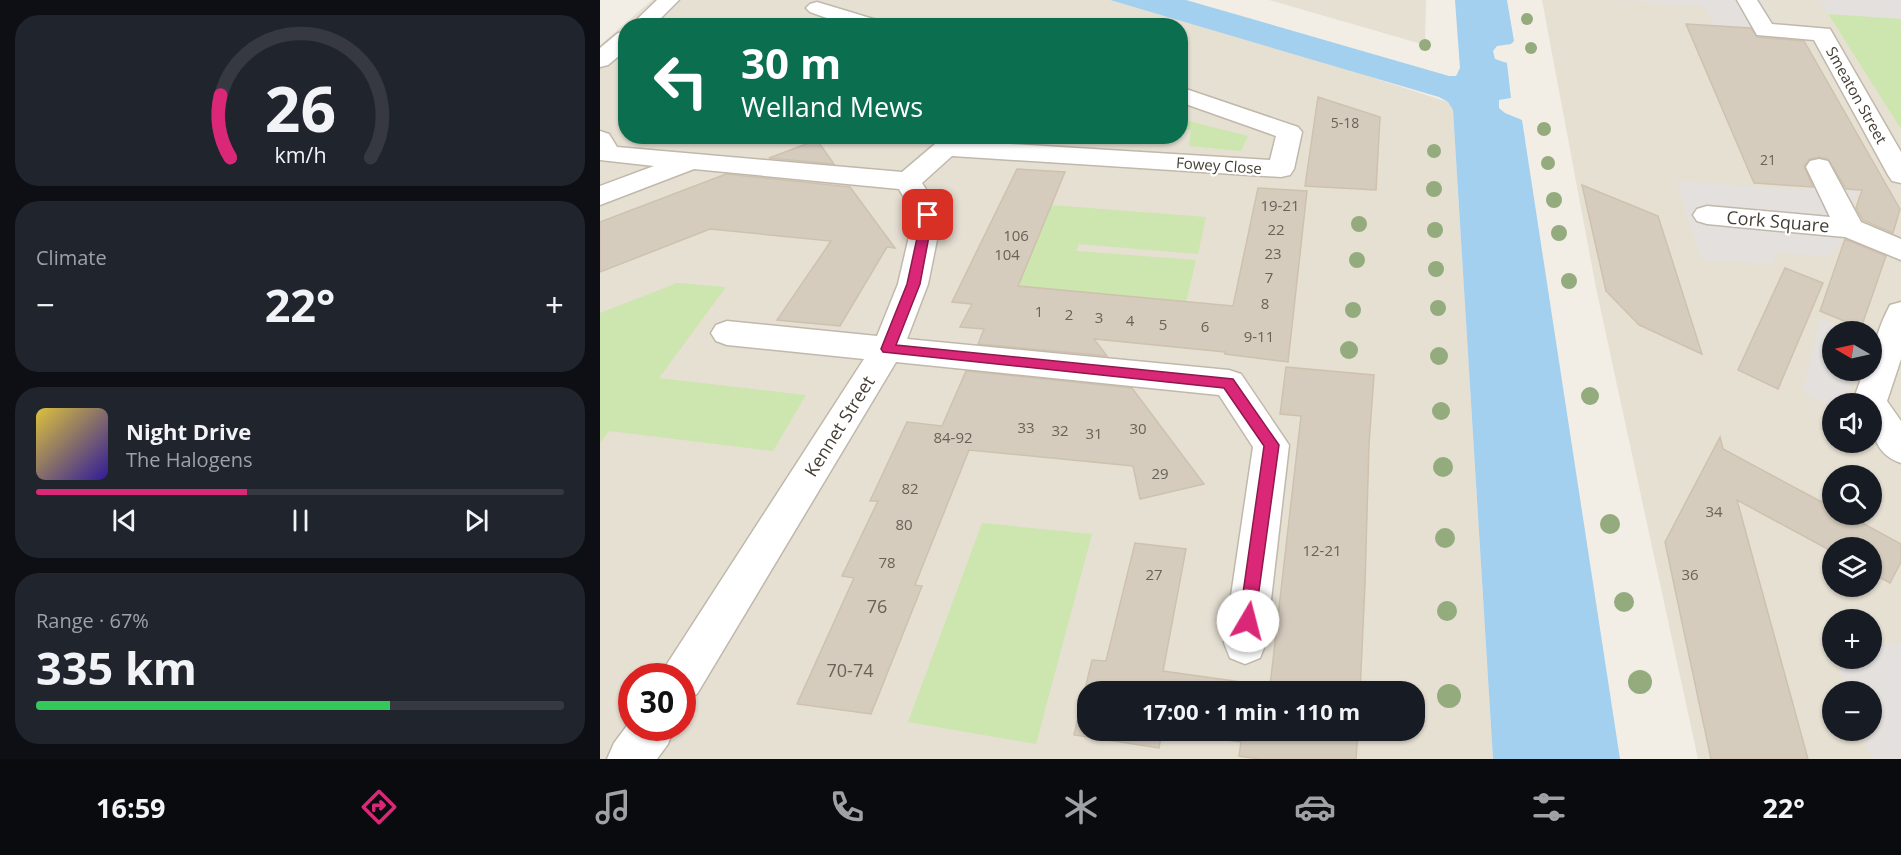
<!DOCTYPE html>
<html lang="en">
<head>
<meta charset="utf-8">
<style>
  :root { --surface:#171b24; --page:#20242c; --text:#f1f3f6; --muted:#9ea1a6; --line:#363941; --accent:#db2777 }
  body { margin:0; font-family:"Open Sans",sans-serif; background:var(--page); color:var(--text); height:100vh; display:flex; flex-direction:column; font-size:22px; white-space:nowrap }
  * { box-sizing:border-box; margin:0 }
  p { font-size:20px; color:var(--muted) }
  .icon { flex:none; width:33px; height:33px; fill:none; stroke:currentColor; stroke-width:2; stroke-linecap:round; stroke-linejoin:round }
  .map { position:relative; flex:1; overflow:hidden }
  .drawer { display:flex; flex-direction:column; gap:15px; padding:15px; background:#0d0f14; width:600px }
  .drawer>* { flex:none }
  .guide { position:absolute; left:18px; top:18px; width:570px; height:126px; border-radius:24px; box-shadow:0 2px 4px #0004; background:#0b6e4f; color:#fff; overflow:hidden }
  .needle { width:39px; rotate:279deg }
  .buttons { position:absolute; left:1222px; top:321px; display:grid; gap:12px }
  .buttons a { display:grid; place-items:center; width:60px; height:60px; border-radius:50%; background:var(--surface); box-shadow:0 2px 4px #0004; font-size:30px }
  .speed { position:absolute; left:18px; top:663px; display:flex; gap:12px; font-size:30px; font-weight:700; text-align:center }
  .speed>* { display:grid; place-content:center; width:78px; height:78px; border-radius:50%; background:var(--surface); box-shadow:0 2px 4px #0004; line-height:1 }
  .speed .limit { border:9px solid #d22; background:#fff; color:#111 }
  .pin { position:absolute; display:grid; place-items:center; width:51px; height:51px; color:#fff; margin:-26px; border-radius:12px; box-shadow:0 3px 9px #0006 }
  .me { position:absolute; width:66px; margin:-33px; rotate:8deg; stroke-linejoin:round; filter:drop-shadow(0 0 4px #0008) }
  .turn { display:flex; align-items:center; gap:21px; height:126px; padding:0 24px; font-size:27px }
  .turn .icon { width:78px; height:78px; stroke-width:2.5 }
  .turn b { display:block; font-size:42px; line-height:51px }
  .big { font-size:45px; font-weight:700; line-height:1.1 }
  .drawer .card { flex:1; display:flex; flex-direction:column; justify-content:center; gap:9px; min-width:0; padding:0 21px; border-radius:24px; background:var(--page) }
  .drawer .dial { align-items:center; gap:0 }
  .dial svg { height:156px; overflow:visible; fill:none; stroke:var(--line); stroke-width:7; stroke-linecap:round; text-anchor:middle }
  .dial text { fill:var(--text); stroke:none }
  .song { display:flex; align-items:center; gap:18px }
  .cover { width:72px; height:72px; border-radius:9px; background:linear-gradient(135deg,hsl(50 70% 55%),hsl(250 70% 35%)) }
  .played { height:6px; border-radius:3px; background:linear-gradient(90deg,var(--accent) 40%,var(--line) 40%) }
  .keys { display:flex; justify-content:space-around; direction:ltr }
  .heat { display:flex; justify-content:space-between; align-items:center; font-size:33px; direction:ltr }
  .charge { height:9px; border-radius:4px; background:linear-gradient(90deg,#34c759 67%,var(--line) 0) }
  .trip { position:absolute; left:477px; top:681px; width:348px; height:60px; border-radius:24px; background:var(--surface); box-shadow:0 2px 4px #0004; font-weight:700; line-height:60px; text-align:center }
  .menu { display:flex; height:96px; justify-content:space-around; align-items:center; background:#090b0e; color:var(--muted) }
  .menu .icon { width:42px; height:42px }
  .menu .on { color:var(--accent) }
  .menu b { font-size:27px; color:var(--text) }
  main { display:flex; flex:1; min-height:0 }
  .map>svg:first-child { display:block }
</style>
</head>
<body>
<main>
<section class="drawer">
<div class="card dial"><svg viewBox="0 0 100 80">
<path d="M14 69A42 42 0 1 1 86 69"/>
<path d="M14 69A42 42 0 0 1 9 37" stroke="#db2777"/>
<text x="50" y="56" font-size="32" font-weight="700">26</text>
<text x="50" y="72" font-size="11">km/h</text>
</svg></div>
<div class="card"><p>Climate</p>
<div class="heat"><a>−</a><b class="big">22°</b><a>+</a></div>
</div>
<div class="card">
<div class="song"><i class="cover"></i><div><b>Night Drive</b><p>The Halogens</p></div></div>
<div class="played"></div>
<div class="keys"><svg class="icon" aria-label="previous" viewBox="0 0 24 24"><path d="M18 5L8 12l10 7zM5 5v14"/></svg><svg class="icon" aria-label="pause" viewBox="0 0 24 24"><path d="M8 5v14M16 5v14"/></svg><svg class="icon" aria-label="next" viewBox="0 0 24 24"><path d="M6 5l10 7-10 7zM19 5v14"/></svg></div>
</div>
<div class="card"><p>Range · 67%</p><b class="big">335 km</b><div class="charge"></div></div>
</section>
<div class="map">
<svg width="1301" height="759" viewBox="0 0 1301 759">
  <rect width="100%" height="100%" fill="#f2eee5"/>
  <path fill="#e6e0d3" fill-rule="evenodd" d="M52 0H510L746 69 848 102 853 110 893 759H0V45ZM26 26H580V136H26ZM32 676H82V728H32ZM488 692H814V730H488Z
    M669 0H826L825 45Z
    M942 0H1219L1301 128V759H1098L996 288ZM1233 332H1272V370H1233ZM1233 404H1272V442H1233ZM1233 476H1272V514H1233ZM1233 548H1272V586H1233ZM1233 620H1272V658H1233ZM1233 692H1272V730H1233Z"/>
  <path fill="#cde5ae" d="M1219 0H1301V129L1228 14Z
    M580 119H581L648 136 641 151 589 146 591 130 581 129Z
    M451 205 606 217 598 254 479 244 476 251 596 260 586 302 416 286Z
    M77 283 126 287 59 378 206 395 173 451 9 431 0 443V313Z
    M382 523 492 534 436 744 308 722Z"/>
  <path fill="#e3e0dd" d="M1018 0H1162L1185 43 1121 38 1105 7Z
    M1219 0H1301V19L1228 14Z
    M1189 153 1266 155 1293 199 1255 194 1242 241 1229 257 1173 252 1175 265 1101 259 1076 181 1203 190Z
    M1220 318 1251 331 1233 332V370L1253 371 1246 403 1233 404V407L1203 393Z
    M1301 643V759H1272L1261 731 1272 730V692L1247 691 1235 659 1272 658V644Z"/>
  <path fill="#a2d0ee" d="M510 0H586L849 76H856L860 68 855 0H907L914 41 911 44 897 46 893 51 895 59 907 63 911 98 899 100V108L905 113 922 120 1020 759H893L853 110 848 102 839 97Z"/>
  <path fill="#d6ccbe" stroke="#cec1ae" stroke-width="1.5" d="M1086 24 1151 28 1157 37 1204 41 1300 209 1293 233 1263 220 1256 208 1262 190 1246 189 1228 159 1219 157 1210 159 1204 166 1213 187 1154 183Z
    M718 97 780 117 776 190 705 186Z
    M217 140 234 164 169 158Z
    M417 169 465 172 418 286 633 306 658 188 707 191 688 362 625 354V352L494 339 507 356 378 344 384 329 360 327 372 304 352 302Z
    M126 174 250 187 295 248 287 247 240 326 177 320 231 241 110 229 0 272V222Z
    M982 185 1058 216 1102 354 1039 325 1006 291Z
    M1245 239 1286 256 1261 328 1220 311Z
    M1185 268 1223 283 1178 389 1138 370Z
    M686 367 774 375 769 444 765 584 760 692H488V730H758L756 759H660L639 756 641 742 562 731 559 748 474 735 492 660 506 661 535 543 586 549 563 671 670 686 701 416 680 414Z
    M366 371 532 388 604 484 540 499 533 466 369 450 315 585 322 586 271 714 197 704 254 578 242 576 278 501H270L307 422 342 426Z
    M1120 437 1123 449 1233 508V514H1246L1301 544V562L1290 583 1272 573V548H1233V552L1137 500 1208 759H1111L1065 542Z"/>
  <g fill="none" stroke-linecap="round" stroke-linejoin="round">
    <defs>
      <path id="minor" d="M57 0H79L53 26H30Z
        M1137 0H1157L1172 24 1230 29 1301 152V183L1292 181 1288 175 1214 40 1157 35Z
        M217 2 280 21 282 26H249L210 12 206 8 210 4Z
        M26 32V50L8 65 0 67V48L18 33Z
        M580 87 698 127 702 132 694 169 690 175 681 177 352 156 322 183 342 215 328 284 307 339 629 370 641 374 689 445 666 643 660 658 645 664 630 658 624 643 653 447 619 395 296 362 97 694 82 700V676H62L67 664 264 359 127 345 116 341 111 333 116 325 127 321 277 336 298 284 314 215 299 189 94 169 0 205V186L54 166 0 160V131L9 134 17 147 302 172 335 144 339 136H364L362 141 670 160 676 136 580 102Z
        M1219 159 1228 161 1261 222 1301 239V260L1245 237 1107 224 1097 221 1093 215 1097 209 1107 206 1230 217 1206 167 1210 161Z
        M1301 302V359L1287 401 1301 421V463C1272 453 1272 430 1272 404H1252L1264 370H1272C1272 347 1279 326 1290 305Z
        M32 719V728H74L68 744 57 759H7L14 743Z"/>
    </defs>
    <use href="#minor" stroke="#c0b8ab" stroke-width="3"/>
    <use href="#minor" fill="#fff" fill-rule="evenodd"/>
  </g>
  <g fill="#94ab7e">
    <circle cx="927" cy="19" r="6"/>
    <circle cx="825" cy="45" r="6"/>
    <circle cx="931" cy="48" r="6"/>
    <circle cx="944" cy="129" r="7"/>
    <circle cx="834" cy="151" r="7"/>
    <circle cx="948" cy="163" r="7"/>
    <circle cx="834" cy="189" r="8"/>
    <circle cx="954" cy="200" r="8"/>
    <circle cx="759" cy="224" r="8"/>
    <circle cx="835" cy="230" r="8"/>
    <circle cx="959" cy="233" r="8"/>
    <circle cx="757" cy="260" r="8"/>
    <circle cx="836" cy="269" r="8"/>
    <circle cx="969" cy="281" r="8"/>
    <circle cx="838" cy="308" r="8"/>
    <circle cx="753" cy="310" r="8"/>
    <circle cx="749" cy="350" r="9"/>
    <circle cx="839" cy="356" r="9"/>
    <circle cx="990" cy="396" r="9"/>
    <circle cx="841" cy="411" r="9"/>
    <circle cx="843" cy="467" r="10"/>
    <circle cx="1010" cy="524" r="10"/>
    <circle cx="845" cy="538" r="10"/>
    <circle cx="1024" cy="602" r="10"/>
    <circle cx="847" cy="611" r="10"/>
    <circle cx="1040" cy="682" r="12"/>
    <circle cx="849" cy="696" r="12"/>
  </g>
  <path fill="#db2777" stroke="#8e194d" stroke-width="1.5" d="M328 211 333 215 320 284 296 345 633 379 679 445 654 627 648 630 642 627 639 621 664 446 624 388 283 352 281 349 307 284 322 215Z"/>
  <g text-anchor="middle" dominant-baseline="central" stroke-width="4.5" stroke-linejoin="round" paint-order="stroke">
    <g font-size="14" fill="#686257">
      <text x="745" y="122">5-18</text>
      <text x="1168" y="159">21</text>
    </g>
    <g font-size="15" fill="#443e35" stroke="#fff">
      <text transform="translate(1257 95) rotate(61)">Smeaton Street</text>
      <text transform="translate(619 165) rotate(4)">Fowey Close</text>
    </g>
    <g font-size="15" fill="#686257">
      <text x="680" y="205">19-21</text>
      <text x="676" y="229">22</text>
      <text x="416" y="235">106</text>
      <text x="673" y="253">23</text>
      <text x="407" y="254">104</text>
      <text x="669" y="277">7</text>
      <text x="665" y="303">8</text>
      <text x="439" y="311">1</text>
      <text x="469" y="314">2</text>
      <text x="499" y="317">3</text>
      <text x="530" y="320">4</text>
      <text x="563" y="324">5</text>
      <text x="605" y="326">6</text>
      <text x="659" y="336">9-11</text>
      <text x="426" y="427">33</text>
      <text x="538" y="428">30</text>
      <text x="460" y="430">32</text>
      <text x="494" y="433">31</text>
      <text x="353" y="437">84-92</text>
      <text x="560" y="473">29</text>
      <text x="310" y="488">82</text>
      <text x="1114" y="511">34</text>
      <text x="304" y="524">80</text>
      <text x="722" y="550">12-21</text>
      <text x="287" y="562">78</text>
      <text x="554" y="574">27</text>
      <text x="1090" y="574">36</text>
    </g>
    <g font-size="18" fill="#443e35" stroke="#fff">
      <text transform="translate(1178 221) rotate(5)">Cork Square</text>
      <text transform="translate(239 426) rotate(-58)">Kennet Street</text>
    </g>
    <g font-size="18" fill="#686257">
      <text x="277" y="606">76</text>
      <text x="250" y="670">70-74</text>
    </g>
  </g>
</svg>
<div class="buttons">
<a><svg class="needle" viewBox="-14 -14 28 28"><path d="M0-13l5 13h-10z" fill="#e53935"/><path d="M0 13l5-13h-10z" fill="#9ea1a6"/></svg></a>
<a><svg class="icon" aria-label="sound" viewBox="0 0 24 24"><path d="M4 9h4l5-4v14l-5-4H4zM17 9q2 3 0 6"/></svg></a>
<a><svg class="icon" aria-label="search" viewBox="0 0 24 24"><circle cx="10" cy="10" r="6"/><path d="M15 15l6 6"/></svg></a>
<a><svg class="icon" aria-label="layers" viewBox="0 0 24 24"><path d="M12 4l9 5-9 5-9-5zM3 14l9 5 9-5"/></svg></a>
<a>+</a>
<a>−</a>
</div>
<div class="speed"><div class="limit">30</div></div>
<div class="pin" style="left:328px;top:215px;background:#d93025"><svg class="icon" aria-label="arrive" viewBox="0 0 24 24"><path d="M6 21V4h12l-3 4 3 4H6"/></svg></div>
<svg class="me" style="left:648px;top:621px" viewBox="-20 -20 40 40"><circle r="19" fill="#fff"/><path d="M0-13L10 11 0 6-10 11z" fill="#db2777"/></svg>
<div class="trip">17:00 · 1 min · 110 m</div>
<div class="guide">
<div class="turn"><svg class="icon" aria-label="left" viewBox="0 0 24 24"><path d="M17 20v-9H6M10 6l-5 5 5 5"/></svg><div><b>30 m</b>Welland Mews</div></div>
</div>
</div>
</main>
<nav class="menu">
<b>16:59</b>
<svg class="icon on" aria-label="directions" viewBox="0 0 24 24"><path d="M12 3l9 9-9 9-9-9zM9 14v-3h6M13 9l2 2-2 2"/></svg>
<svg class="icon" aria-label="music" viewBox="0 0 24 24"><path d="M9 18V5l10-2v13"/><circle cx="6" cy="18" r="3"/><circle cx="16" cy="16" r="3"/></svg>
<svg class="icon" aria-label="phone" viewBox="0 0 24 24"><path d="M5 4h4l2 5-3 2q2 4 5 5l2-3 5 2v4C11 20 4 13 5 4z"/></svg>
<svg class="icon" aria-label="climate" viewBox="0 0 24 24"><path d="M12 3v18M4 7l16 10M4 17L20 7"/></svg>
<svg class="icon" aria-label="car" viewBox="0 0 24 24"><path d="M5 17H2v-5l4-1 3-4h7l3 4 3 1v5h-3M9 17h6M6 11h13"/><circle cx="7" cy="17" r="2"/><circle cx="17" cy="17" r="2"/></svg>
<svg class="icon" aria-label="filters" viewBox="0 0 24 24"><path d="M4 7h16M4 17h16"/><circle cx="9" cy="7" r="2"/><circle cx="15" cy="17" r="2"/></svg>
<b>22°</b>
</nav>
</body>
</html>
